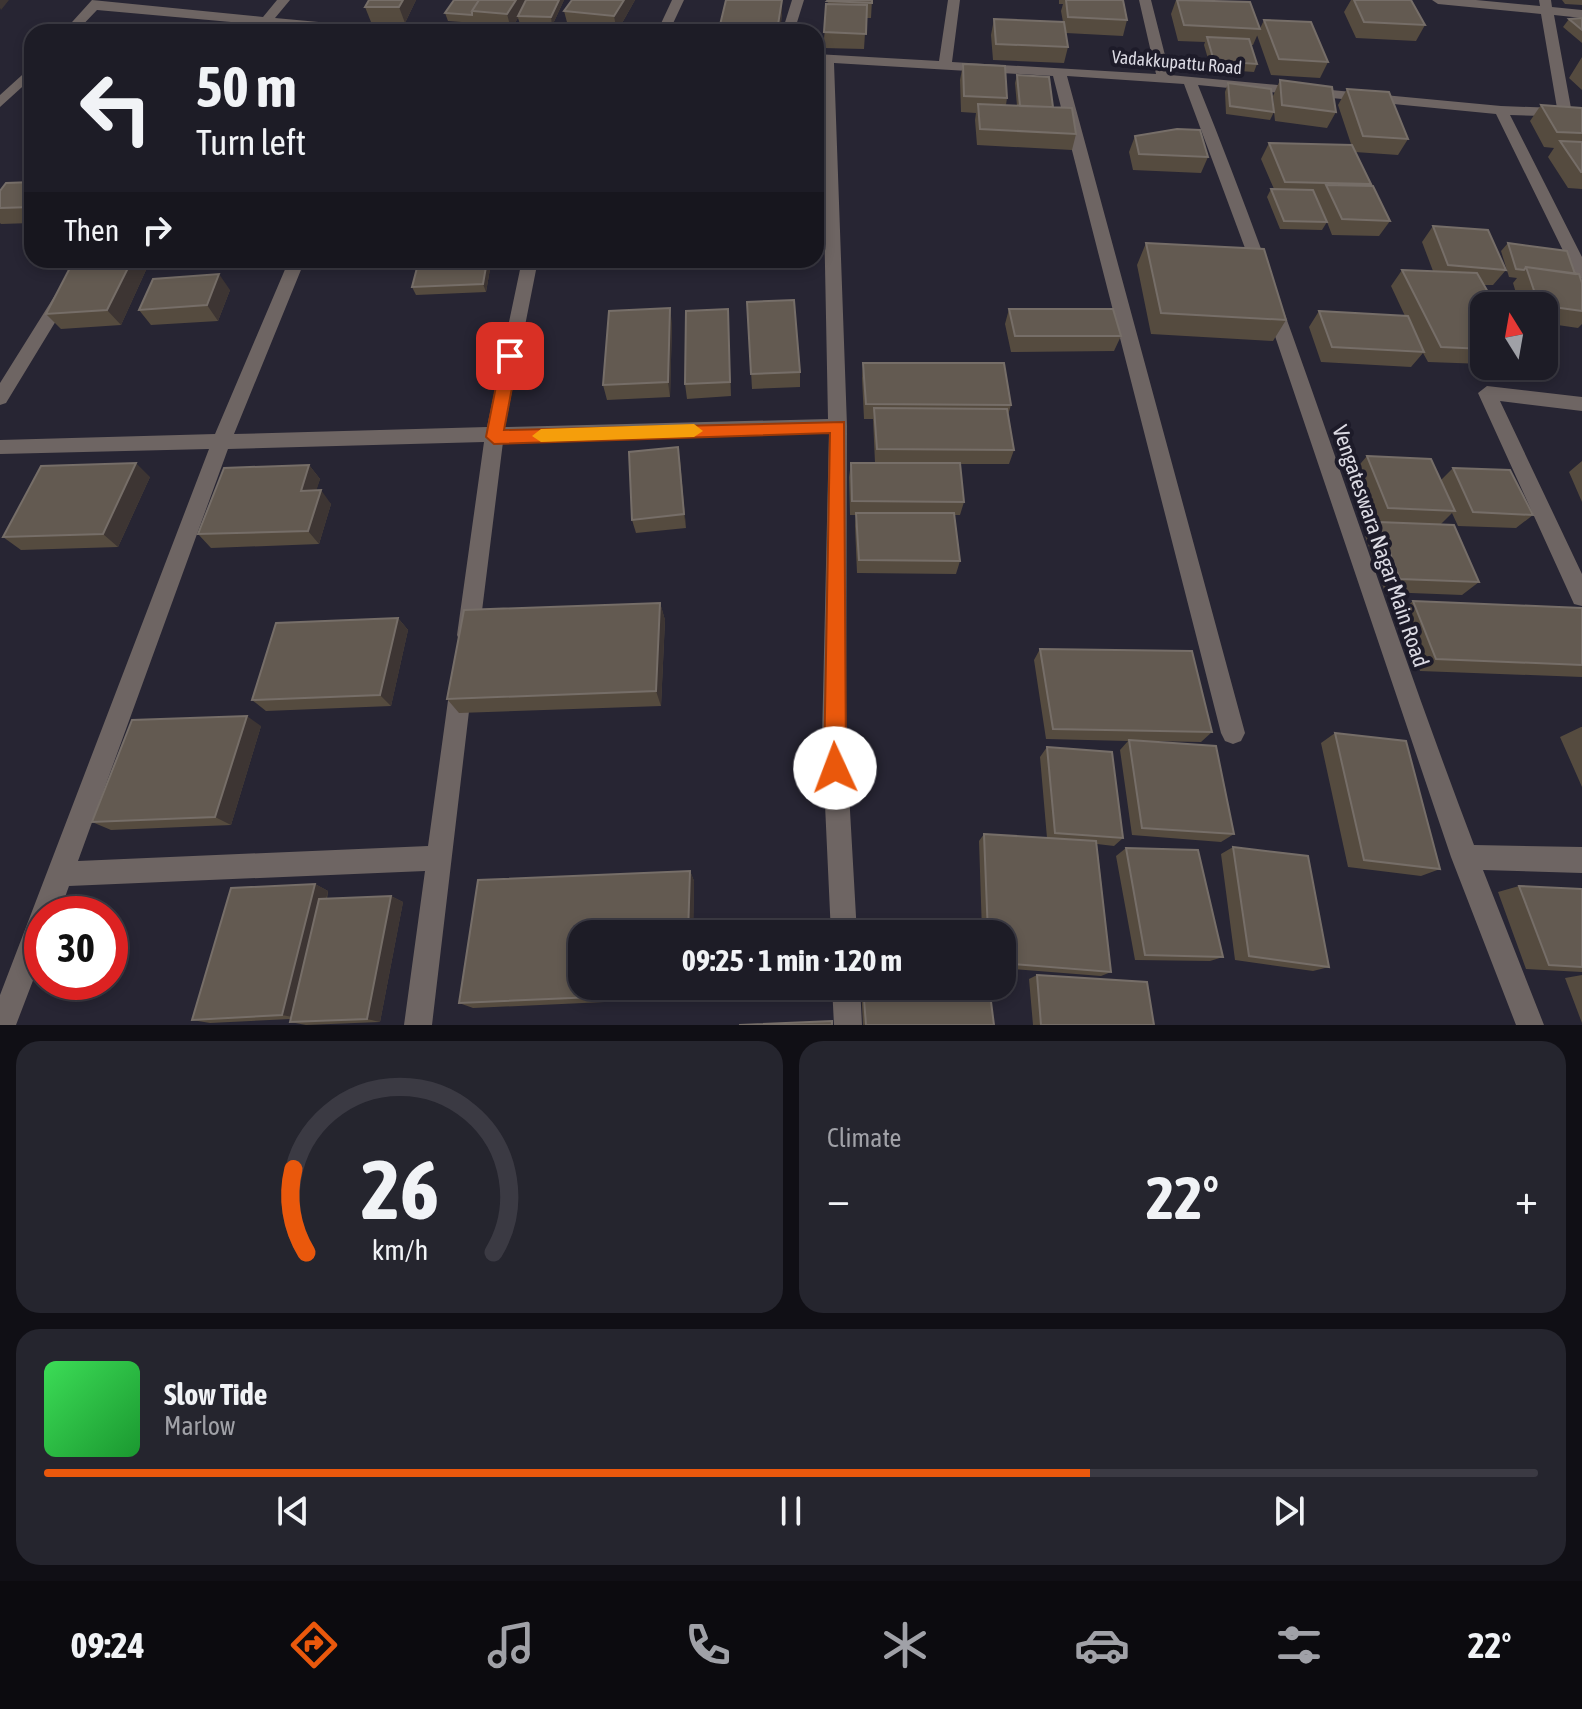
<!DOCTYPE html>
<html lang="en">
<head>
<meta charset="utf-8">
<style>
  :root { --surface:#1d1c26; --page:#25252e; --text:#f1f3f6; --muted:#a0a1a7; --line:#3b3a43; --accent:#ea580c }
  body { margin:0; font-family:"Asap Condensed",sans-serif; background:var(--page); color:var(--text); height:100vh; display:flex; flex-direction:column; font-size:30px; white-space:nowrap }
  * { box-sizing:border-box; margin:0 }
  p { font-size:26px; color:var(--muted) }
  .icon { flex:none; width:44px; height:44px; fill:none; stroke:currentColor; stroke-width:2; stroke-linecap:round; stroke-linejoin:round }
  .map { position:relative; height:1025px; overflow:hidden }
  .sheet { display:flex; flex-direction:column; gap:16px; padding:16px; background:#100f15; flex:1 }
  .sheet>* { flex:none }
  .guide { position:absolute; left:24px; top:24px; width:800px; height:244px; border-radius:24px; box-shadow:0 4px 12px #0003,0 0 0 2px var(--line); background:#1d1c26; color:var(--text); overflow:hidden }
  .needle { width:52px; rotate:349deg }
  .fabs { position:absolute; left:1470px; top:292px; display:grid; gap:16px }
  .fabs a { display:grid; place-items:center; width:88px; height:88px; border-radius:16px; background:var(--surface); box-shadow:0 4px 12px #0003,0 0 0 2px var(--line); font-size:40px }
  .speed { position:absolute; left:24px; top:896px; display:flex; gap:16px; font-size:40px; font-weight:700; text-align:center }
  .speed>* { display:grid; place-content:center; width:104px; height:104px; border-radius:50%; background:var(--surface); box-shadow:0 4px 12px #0003,0 0 0 2px var(--line); line-height:1 }
  .speed .limit { border:12px solid #d22; background:#fff; color:#111 }
  .pin { position:absolute; display:grid; place-items:center; width:68px; height:68px; color:#fff; margin:-34px; border-radius:16px; box-shadow:0 4px 12px #0006 }
  .me { position:absolute; width:88px; margin:-44px; rotate:358deg; stroke-linejoin:round; filter:drop-shadow(0 0 6px #0008) }
  .turn { display:flex; align-items:center; gap:28px; height:168px; padding:0 40px; font-size:36px }
  .turn .icon { width:104px; height:104px; stroke-width:2.5 }
  .turn b { display:block; font-size:56px; line-height:68px }
  .then { display:flex; align-items:center; height:76px; padding:0 40px; background:#0003; gap:16px; font-size:30px }
  .big { font-size:60px; font-weight:700; line-height:1.1 }
  .sheet .card { flex:1; display:flex; flex-direction:column; justify-content:center; gap:12px; min-width:0; padding:0 28px; border-radius:24px; background:var(--page) }
  .sheet .dial { align-items:center; gap:0 }
  .dial svg { height:208px; overflow:visible; fill:none; stroke:var(--line); stroke-width:7; stroke-linecap:round; text-anchor:middle }
  .dial text { fill:var(--text); stroke:none }
  .song { display:flex; align-items:center; gap:24px }
  .cover { width:96px; height:96px; border-radius:12px; background:linear-gradient(135deg,hsl(130 70% 55%),hsl(130 70% 35%)) }
  .played { height:8px; border-radius:4px; background:linear-gradient(90deg,var(--accent) 70%,var(--line) 70%) }
  .keys { display:flex; justify-content:space-around; direction:ltr }
  .heat { display:flex; justify-content:space-between; align-items:center; font-size:44px; direction:ltr }
  .sheet .tiles { flex:1; display:grid; gap:16px; grid-template-columns:1fr 1fr }
  .card:last-child { grid-column:span 2 }
  .trip { position:absolute; left:568px; top:920px; width:448px; height:80px; border-radius:24px; background:var(--surface); box-shadow:0 4px 12px #0003,0 0 0 2px var(--line); font-weight:700; line-height:80px; text-align:center }
  .dock { display:flex; height:128px; justify-content:space-around; align-items:center; background:#0c0b0f; color:var(--muted) }
  .dock .icon { width:56px; height:56px }
  .dock .current { color:var(--accent) }
  .dock b { font-size:36px; color:var(--text) }
  .map>svg:first-child { display:block }
</style>
</head>
<body>
<div class="map">
<svg width="1582" height="1025" viewBox="0 0 1582 1025">
  <rect width="100%" height="100%" fill="#272533"/>
  <g fill="none" stroke-linecap="round" stroke-linejoin="round">
    <path fill="#6e6563" fill-rule="evenodd" d="M92 0 263 17 277 0H290L275 18 384 28 390 32H342L97 10 76 32H63Z
      M672 0H684L669 32H657Z
      M792 0H804L794 32H782Z
      M948 0H960L952 62 1156 74 1139 0H1151L1170 75 1501 106 1557 108 1541 14 1438 4 1432 0H1476L1540 6 1539 0H1551L1552 7 1582 10V18L1554 15 1571 108 1582 109V117L1510 115 1582 257V279L1574 273 1496 114 1198 85C1299 335 1378 593 1474 845L1582 847V873L1483 870 1544 1025H1516L1451 857 1249 259 1184 84 1067 76 1245 733 1241 741 1233 744 1225 741 1221 733 1053 76 834 63 847 426 846 740 857 934H831L822 740 829 433 503 442 479 635 476 642 468 645 460 642 457 635 484 442 228 449 78 861 428 846 450 686 453 678 461 675 469 678 472 686 432 1025H404L425 871 69 886 59 914H42V957L16 1025H0V995L209 449 0 454V440L215 434 289 260H305L234 434 487 427 522 260H538L505 427 828 419 821 62H816V54L939 61Z
      M32 66V78L0 107V95Z
      M77 260H93L6 403 0 405V383Z
      M1487 386 1582 397V411L1500 401 1582 574V606L1574 604 1478 393Z
      M832 986H860L862 1025H834Z"/>
  </g>
  <path fill="#554b3f" d="M369 0H416L405 23 371 22 365 7Z
    M454 0H564L552 26 520 24 518 18 511 29 476 27 475 22V23L448 21 445 13Z
    M572 0H635L617 32 568 26 564 11Z
    M782 0V13L780 32H719V29Z
    M828 0H872L871 18H866L864 49 823 48Z
    M1059 0H1123L1127 20 1123 36 1066 33 1068 47 1064 63 993 60 991 35 994 19 1063 22 1061 11 1063 4H1059Z
    M1176 0H1208L1260 29 1253 45H1251L1257 64 1254 72 1211 69 1204 45 1205 42 1178 41 1171 14Z
    M1351 0H1411L1425 25 1416 41 1356 38 1344 12Z
    M1562 0H1582V5L1565 4Z
    M1582 18V43L1563 27 1569 19Z
    M1264 20 1328 62 1320 78 1271 75 1257 35Z
    M1582 57V90L1569 78Z
    M963 64 1007 98 1006 105 1017 106 1015 83 1017 75 1053 108 1076 134 1072 150 977 145 975 120 976 113 961 112 960 80Z
    M1280 80 1336 112 1327 128 1275 121 1274 112 1270 120 1226 114 1225 92 1228 83 1274 109 1273 96Z
    M1347 89 1408 139 1398 155 1355 152 1371 184 1369 186 1390 221 1379 236 1332 235 1327 222 1322 230 1280 229 1267 197 1271 189H1274L1261 159 1269 143 1352 147 1338 105Z
    M1541 105 1582 108V189L1568 188 1548 157 1554 148 1544 147 1530 121Z
    M1135 136 1208 157 1201 173 1133 170 1129 152Z
    M32 142V157L26 150Z
    M32 182V223L1 224 0 223V191Z
    M1433 226 1506 270 1493 285H1484V364L1428 362 1423 353 1411 367 1321 362 1309 327 1319 311 1405 316 1391 286 1402 270 1433 271 1422 242Z
    M1146 243 1286 320 1273 341 1151 334 1137 265Z
    M1508 243 1575 274 1582 283V324L1578 328 1544 323V306H1520L1513 283 1517 278 1509 277 1501 251Z
    M74 260H173L140 262 146 270 121 325 61 329 46 314Z
    M487 261 490 269 486 292 416 295 412 287Z
    M230 290 218 321 151 325 139 310Z
    M747 302 800 372V387L752 389Z
    M728 309 731 396 687 399 685 384Z
    M1009 309 1121 336 1114 351 1011 352 1005 324Z
    M672 323 670 397 607 400 603 385Z
    M863 363 1011 405 1008 415 1014 450 1009 464H960L964 502 960 515H954L960 561 956 574 857 573 855 526 856 515H850L849 477 851 463H875L873 419H864L862 378Z
    M1367 456 1441 480 1453 468 1533 515 1516 528 1458 526 1452 513 1440 525 1375 522 1355 470Z
    M680 461 686 528 636 533 632 520Z
    M1582 461V502L1569 472Z
    M309 465 320 479 316 490 331 504 319 544 211 548 198 534Z
    M150 477 118 547 21 550 3 537Z
    M1378 522 1479 582 1462 595 1385 592 1365 536Z
    M1413 601 1582 608V677L1420 671 1399 613Z
    M660 603 665 620 661 706 459 713 447 699Z
    M398 618 408 630 391 706 266 711 252 700Z
    M1040 649 1212 732 1201 742 1147 741 1234 834 1221 842 1132 835 1120 750 1128 741 1046 739 1034 660Z
    M261 726 231 825 111 830 92 822Z
    M1581 727H1582V787L1560 737Z
    M1335 733 1440 869 1421 876 1348 867 1321 743Z
    M1047 747 1123 838 1114 846 1097 844 1111 972 1101 976 1002 968V934H858L860 930 982 932 979 841 984 834 1047 838 1040 757Z
    M1233 847 1329 967 1313 971 1235 960 1221 854Z
    M1126 848 1223 957 1210 961 1135 960 1116 856Z
    M690 871 694 881 693 934H582V986H692L691 998 473 1008 459 1003 478 880Z
    M315 884 328 891 327 899 391 896 403 902 380 1022 306 1025 290 1022 291 1019 210 1023 192 1020Z
    M1519 886 1582 889V972L1526 969 1498 892Z
    M1037 975 1154 1025H1033L1029 979Z
    M1582 975V1023L1565 978Z
    M861 986H989L994 1025H863Z"/>
  <path fill="#3d3533" d="M0 0H9L1 10 0 8Z
    M403 0H416L405 23 399 7Z
    M516 0H529L518 16V18L511 29 507 14Z
    M559 0H564L552 26 551 17Z
    M624 0H635L617 32 614 16Z
    M782 0V13L780 32H777Z
    M132 260H138L146 270 121 325 107 310Z
    M487 261 490 269 486 292 483 284Z
    M219 274 230 290 218 321 207 305Z
    M670 308 672 323 670 397 668 382Z
    M678 447 680 461 686 528 684 514Z
    M136 463 150 477 118 547 103 534Z
    M309 465 320 479 312 505 301 491Z
    M321 490 331 504 319 544 308 531Z
    M660 603 665 620 661 706 656 691Z
    M398 618 408 630 391 706 380 695Z
    M247 716 261 726 231 825 215 817Z
    M690 871 694 881 693 934H688Z
    M315 884 328 891 298 1018 282 1015Z
    M391 896 403 902 380 1022 367 1019Z
    M687 986H692L691 998 687 993Z"/>
  <path fill="#635a51" stroke="#766e68" stroke-width="2" d="M369 0H403L399 7H365Z
    M454 0H479L472 11V15L445 13Z
    M479 0H516L507 14 472 11Z
    M526 0H559L551 17 518 16Z
    M572 0H624L614 16 564 11Z
    M726 0H782L777 31 719 29Z
    M828 0H872V3L827 1Z
    M1066 0H1123L1127 20 1068 17Z
    M1177 0 1250 2 1260 29 1184 25Z
    M1354 0H1411L1425 25 1364 22Z
    M826 4 867 5 866 34 824 32Z
    M1582 18V30L1569 19Z
    M994 19 1064 22 1068 47 996 44Z
    M1264 20 1311 22 1328 62 1279 59Z
    M283 23 278 32H217L223 24Z
    M334 28 332 32H281L283 29Z
    M1207 37 1249 39 1257 64 1214 61Z
    M963 64 1005 66 1007 98 964 96Z
    M1017 75 1049 77 1053 107 1020 106Z
    M1280 80 1332 87 1336 112 1282 105Z
    M1228 83 1271 89 1274 112 1230 106Z
    M1347 89 1389 92 1408 139 1363 136Z
    M978 104 1072 108 1076 134 980 129Z
    M1541 105 1582 108V133L1557 132Z
    M1177 129 1200 130 1208 157 1139 154 1135 136Z
    M1560 141 1582 142V172H1581Z
    M32 142V150H26Z
    M1269 143 1352 145 1371 184 1285 182Z
    M32 182V207L0 208V191L6 183Z
    M1326 185 1373 186 1390 221 1342 219Z
    M1271 189 1313 190 1327 222 1284 221Z
    M1433 226 1488 230 1506 270 1448 265Z
    M1146 243 1264 249 1286 320 1161 313Z
    M1508 243 1567 251 1575 274 1526 267 1524 270 1516 269Z
    M74 260H132L107 310 46 314Z
    M487 261 483 284 412 287 418 264Z
    M1526 267 1579 274 1582 283V311L1539 305Z
    M1402 270 1477 273 1496 306H1484V349L1441 347Z
    M219 274 207 305 139 310 153 279Z
    M794 300 800 372 751 374 747 302Z
    M670 308 668 382 603 385 609 311Z
    M728 309 730 382 685 384 686 311Z
    M1009 309H1113L1121 336H1015Z
    M1319 311 1408 316 1424 352 1332 347Z
    M863 363H1004L1011 405 866 404Z
    M874 408 1007 409 1014 450 877 449Z
    M678 447 684 514 632 520 629 452Z
    M1367 456 1431 459 1455 511 1388 508Z
    M136 463 103 534 3 537 41 466Z
    M851 463H960L964 502 852 501Z
    M309 465 301 491 321 490 308 531 198 534 224 468Z
    M1453 468 1510 470 1533 515 1473 512Z
    M856 513H954L960 561 859 560Z
    M1378 522 1454 525 1479 582 1400 579Z
    M1413 601 1582 608V665L1436 659Z
    M660 603 656 691 447 699 464 610Z
    M398 618 380 695 252 700 276 623Z
    M1040 649 1192 651 1212 732 1053 729Z
    M247 716 215 817 92 822 132 720Z
    M1335 733 1406 741 1440 869 1364 860Z
    M1129 740 1216 746 1234 834 1142 828Z
    M1047 747 1112 752 1123 838 1055 833Z
    M984 834 1096 841 1111 972 1002 963V934H988Z
    M1233 847 1308 856 1329 967 1249 956Z
    M1126 848 1198 850 1223 957 1145 955Z
    M690 871 688 934H582V986H687V993L459 1003 478 880Z
    M315 884 282 1015 192 1020 231 888Z
    M1519 886 1582 889V967L1549 965Z
    M391 896 367 1019 290 1022 319 899Z
    M981 927 982 934H860V930Z
    M1037 975 1147 982 1154 1025H1041Z
    M863 986H989L994 1025H866Z
    M832 1021V1025H739Z"/>
  <path fill="#ea580c" stroke="#983908" stroke-width="2" d="M510 350 518 356 504 430 844 422 846 768 843 775 835 779 828 775 824 768 830 433 494 444 486 437 502 356Z"/>
  <path fill="#f59e0b" d="M694 424 703 431 694 437 541 442 532 436 541 429Z"/>
  <g text-anchor="middle" dominant-baseline="central" stroke-width="8" stroke-linejoin="round" paint-order="stroke">
    <g font-size="18" fill="#dbdae3" stroke="#1d1b29">
      <text transform="translate(1177 62) rotate(5)">Vadakkupattu Road</text>
    </g>
    <g font-size="22" fill="#dbdae3" stroke="#1d1b29">
      <text transform="translate(1381 546) rotate(71)">Vengateswara Nagar Main Road</text>
    </g>
  </g>
</svg>
<div class="fabs">
<a><svg class="needle" viewBox="-14 -14 28 28"><path d="M0-13l5 13h-10z" fill="#e53935"/><path d="M0 13l5-13h-10z" fill="#a0a1a7"/></svg></a>
</div>
<div class="speed"><div class="limit">30</div></div>
<div class="pin" style="left:510px;top:356px;background:#d93025"><svg class="icon" aria-label="arrive" viewBox="0 0 24 24"><path d="M6 21V4h12l-3 4 3 4H6"/></svg></div>
<svg class="me" style="left:835px;top:768px" viewBox="-20 -20 40 40"><circle r="19" fill="#fff"/><path d="M0-13L10 11 0 6-10 11z" fill="#ea580c"/></svg>
<div class="trip">09:25 · 1 min · 120 m</div>
<div class="guide">
<div class="turn"><svg class="icon" aria-label="left" viewBox="0 0 24 24"><path d="M17 20v-9H6M10 6l-5 5 5 5"/></svg><div><b>50 m</b>Turn left</div></div>
<div class="then">Then<svg class="icon" aria-label="right" viewBox="0 0 24 24"><path d="M7 20v-9h11M14 6l5 5-5 5"/></svg></div>
</div>
</div>
<section class="sheet">
<div class="tiles">
<div class="card dial"><svg viewBox="0 0 100 80">
<path d="M14 69A42 42 0 1 1 86 69"/>
<path d="M14 69A42 42 0 0 1 9 37" stroke="#ea580c"/>
<text x="50" y="56" font-size="32" font-weight="700">26</text>
<text x="50" y="72" font-size="11">km/h</text>
</svg></div>
<div class="card"><p>Climate</p>
<div class="heat"><a>−</a><b class="big">22°</b><a>+</a></div>
</div>
<div class="card">
<div class="song"><i class="cover"></i><div><b>Slow Tide</b><p>Marlow</p></div></div>
<div class="played"></div>
<div class="keys"><svg class="icon" aria-label="previous" viewBox="0 0 24 24"><path d="M18 5L8 12l10 7zM5 5v14"/></svg><svg class="icon" aria-label="pause" viewBox="0 0 24 24"><path d="M8 5v14M16 5v14"/></svg><svg class="icon" aria-label="next" viewBox="0 0 24 24"><path d="M6 5l10 7-10 7zM19 5v14"/></svg></div>
</div>
</div>
</section>
<nav class="dock">
<b>09:24</b>
<svg class="icon current" aria-label="directions" viewBox="0 0 24 24"><path d="M12 3l9 9-9 9-9-9zM9 14v-3h6M13 9l2 2-2 2"/></svg>
<svg class="icon" aria-label="music" viewBox="0 0 24 24"><path d="M9 18V5l10-2v13"/><circle cx="6" cy="18" r="3"/><circle cx="16" cy="16" r="3"/></svg>
<svg class="icon" aria-label="phone" viewBox="0 0 24 24"><path d="M5 4h4l2 5-3 2q2 4 5 5l2-3 5 2v4C11 20 4 13 5 4z"/></svg>
<svg class="icon" aria-label="climate" viewBox="0 0 24 24"><path d="M12 3v18M4 7l16 10M4 17L20 7"/></svg>
<svg class="icon" aria-label="car" viewBox="0 0 24 24"><path d="M5 17H2v-5l4-1 3-4h7l3 4 3 1v5h-3M9 17h6M6 11h13"/><circle cx="7" cy="17" r="2"/><circle cx="17" cy="17" r="2"/></svg>
<svg class="icon" aria-label="filters" viewBox="0 0 24 24"><path d="M4 7h16M4 17h16"/><circle cx="9" cy="7" r="2"/><circle cx="15" cy="17" r="2"/></svg>
<b>22°</b>
</nav>
</body>
</html>
